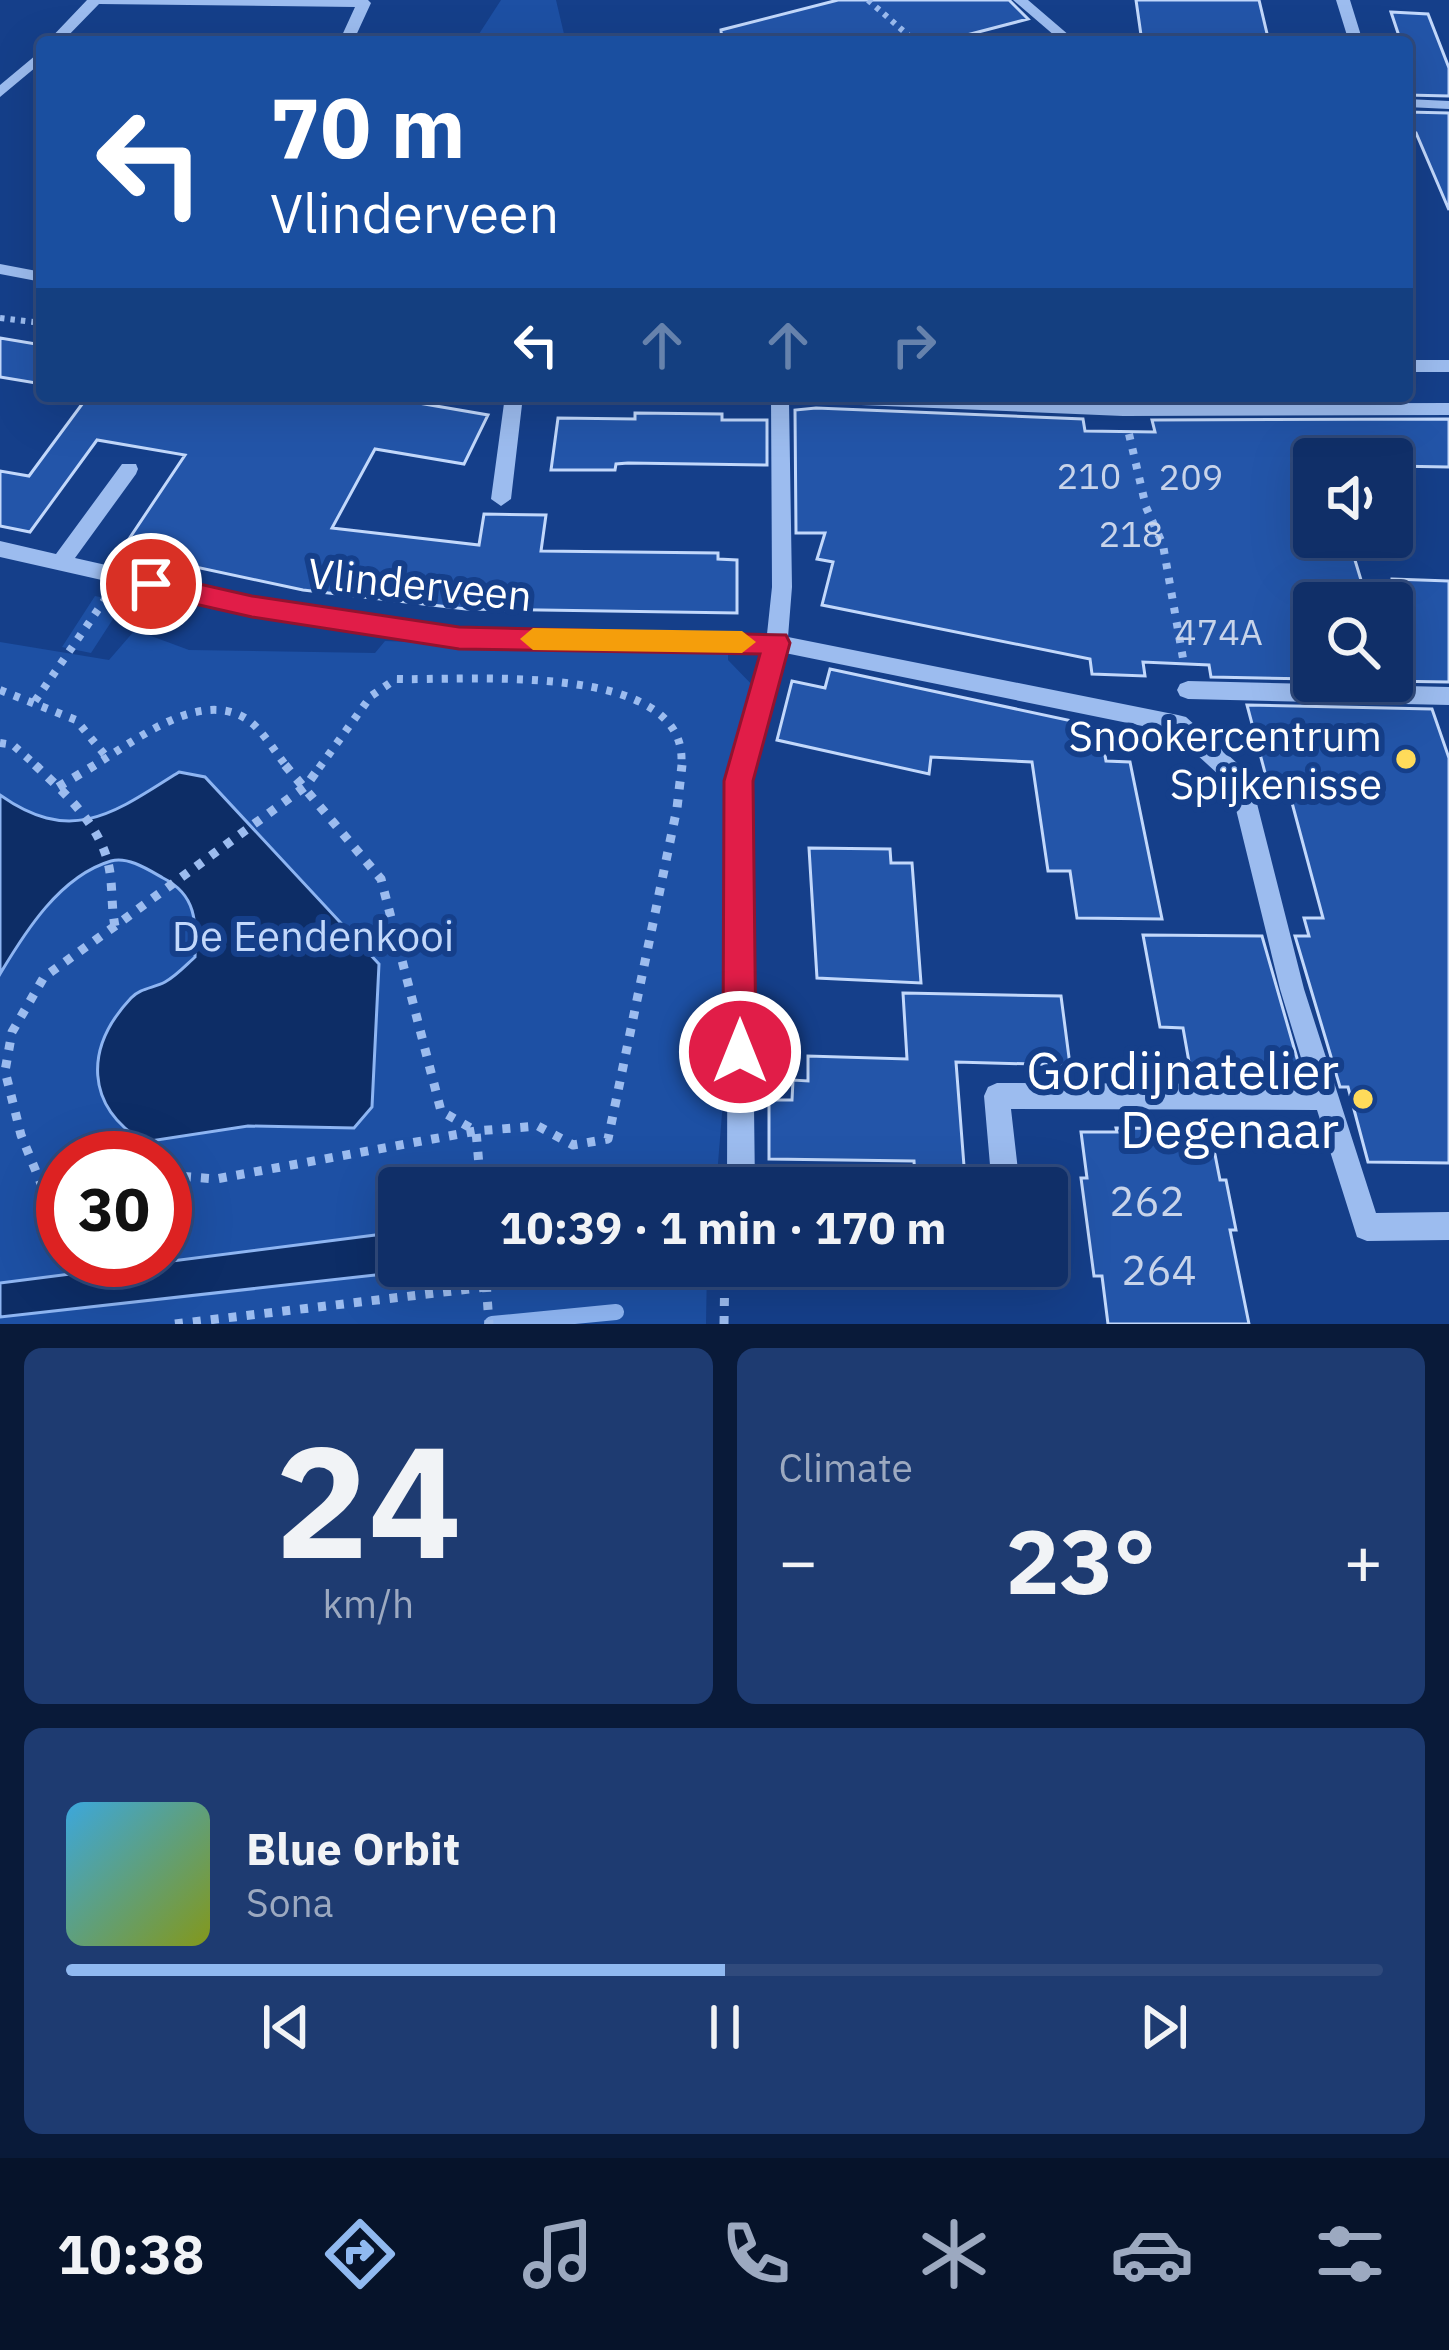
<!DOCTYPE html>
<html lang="en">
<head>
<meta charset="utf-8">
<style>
  :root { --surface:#102f68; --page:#1e3b71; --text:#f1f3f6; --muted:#9ca9c0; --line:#304a7c; --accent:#90b9f0 }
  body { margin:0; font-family:"IBM Plex Sans",sans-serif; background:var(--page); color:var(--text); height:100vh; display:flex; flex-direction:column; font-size:45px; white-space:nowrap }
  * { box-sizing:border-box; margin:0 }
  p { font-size:39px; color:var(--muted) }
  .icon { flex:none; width:66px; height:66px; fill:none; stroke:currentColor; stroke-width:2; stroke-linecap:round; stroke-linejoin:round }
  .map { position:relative; height:1324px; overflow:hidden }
  .side { display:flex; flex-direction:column; gap:24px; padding:24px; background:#091a39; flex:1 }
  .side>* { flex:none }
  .top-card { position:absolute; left:36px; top:36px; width:1377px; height:366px; border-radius:12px; box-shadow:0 12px 48px #0002,0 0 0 3px var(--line); background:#1a4fa0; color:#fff; overflow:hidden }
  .fabs { position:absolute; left:1293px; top:438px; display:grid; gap:24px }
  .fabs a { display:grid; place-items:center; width:120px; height:120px; border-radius:12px; background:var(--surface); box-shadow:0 12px 48px #0002,0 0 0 3px var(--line); font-size:60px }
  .speed { position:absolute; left:36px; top:1131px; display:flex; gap:24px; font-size:60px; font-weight:700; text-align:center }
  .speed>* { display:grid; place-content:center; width:156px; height:156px; border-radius:50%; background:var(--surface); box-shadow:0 12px 48px #0002,0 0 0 3px var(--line); line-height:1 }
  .speed .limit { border:18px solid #d22; background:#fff; color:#111 }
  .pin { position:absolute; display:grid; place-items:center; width:102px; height:102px; color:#fff; margin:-51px; border:6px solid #fff; border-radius:50%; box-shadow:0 3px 12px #0007 }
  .me { position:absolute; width:132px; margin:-66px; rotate:0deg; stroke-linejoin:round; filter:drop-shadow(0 0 9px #0008) }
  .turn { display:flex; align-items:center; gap:42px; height:252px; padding:0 36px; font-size:54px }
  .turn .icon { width:156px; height:156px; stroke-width:2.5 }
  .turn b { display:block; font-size:84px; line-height:102px }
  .lanes { display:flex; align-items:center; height:114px; padding:0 36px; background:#0003; justify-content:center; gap:60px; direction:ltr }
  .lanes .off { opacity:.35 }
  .big { font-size:90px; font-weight:800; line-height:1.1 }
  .side .card { flex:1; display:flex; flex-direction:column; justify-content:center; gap:18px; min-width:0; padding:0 42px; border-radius:18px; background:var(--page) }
  .side .dial { align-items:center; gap:0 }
  .dial b { font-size:156px; line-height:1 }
  .song { display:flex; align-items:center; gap:36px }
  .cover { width:144px; height:144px; border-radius:18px; background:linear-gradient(135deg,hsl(200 70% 55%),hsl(70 70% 35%)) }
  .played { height:12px; border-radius:6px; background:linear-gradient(90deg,var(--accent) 50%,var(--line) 50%) }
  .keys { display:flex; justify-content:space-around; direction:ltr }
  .heat { display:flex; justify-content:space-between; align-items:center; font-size:66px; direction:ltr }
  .side .tiles { flex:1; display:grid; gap:24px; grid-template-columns:1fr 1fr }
  .card:last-child { grid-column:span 2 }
  .trip { position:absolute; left:378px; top:1167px; width:690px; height:120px; border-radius:12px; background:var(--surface); box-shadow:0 12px 48px #0002,0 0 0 3px var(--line); font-weight:800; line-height:120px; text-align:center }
  .tab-bar { display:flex; height:192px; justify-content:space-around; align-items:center; background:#06132a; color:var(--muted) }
  .tab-bar .icon { width:84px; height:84px }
  .tab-bar .active { color:var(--accent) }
  .tab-bar b { font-size:54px; color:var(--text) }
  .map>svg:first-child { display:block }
</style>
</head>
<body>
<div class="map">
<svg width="1449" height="1324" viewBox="0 0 1449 1324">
  <rect width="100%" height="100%" fill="#153f8a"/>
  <path fill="#1d50a4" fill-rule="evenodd" d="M501 0H556L564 34H479Z
    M95 596 124 602 91 653 62 647Z
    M135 630 189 650 375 653 385 641 728 654V660L758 691 731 894 727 1052 716 1188H399V1266H707L706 1324H0V642L109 660ZM63 1158H165V1260H63Z"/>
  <path fill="#0d2d66" stroke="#8eb5f2" stroke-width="3" d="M179 772 205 777 379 964 372 1107 354 1128 248 1126 144 1142C85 1106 84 1048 131 998 140 988 154 988 165 982 176 976 186 965 195 957 196 922 197 895 163 878 149 870 128 856 111 861 60 876 25 932 0 974V795C72 846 114 813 179 772Z
    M399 1232V1266H456L0 1317V1283Z"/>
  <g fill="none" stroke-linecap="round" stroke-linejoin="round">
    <path stroke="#8eb5f2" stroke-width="16" d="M492 1324 616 1312"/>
  </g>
  <path fill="#2355a9" stroke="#c2d8fb" stroke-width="3" d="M838 0H1009L1028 19 940 42H722L721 30Z
    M1136 0H1259L1269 42H1142Z
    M1391 12 1428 14 1449 68V96L1407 95V42H1401Z
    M1407 112 1449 113V210L1416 133 1407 132Z
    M0 338 42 345V384L0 377Z
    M88 396H378L488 415 464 464 375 449 332 528 479 545 484 514 546 515 541 551 718 553V559L737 560V613L466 609 303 590 121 551 185 455 97 440 30 532 0 526V471L29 476Z
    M816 408 1083 419 1085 431 1155 432 1152 420 1449 419V467L1392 466V459H1305L1314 485V537H1348L1368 603H1314V679L1211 677 1209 665 1143 662 1145 676 1092 674 1090 659 822 605 833 562 817 559 825 533H796L795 410Z
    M635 413 722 414V420H767V465L628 463 616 464 615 470H551L558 418 635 419Z
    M1392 579 1449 581V682L1384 681H1392Z
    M830 669 1100 727 1106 761 1130 762 1162 919 1077 918 1070 871H1048L1032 762 931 757 929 774 777 740 792 681 825 688Z
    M1247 705 1432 709 1449 758V1163L1368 1162 1348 1087H1340L1295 936H1309L1304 918H1323L1291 799H1272Z
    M809 848 890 849 891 863H912L921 983 817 978Z
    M1143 935 1262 936 1303 1079H1192L1183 1028 1160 1027Z
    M903 993 1061 996 1070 1065 956 1062 965 1179H915L914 1161 769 1159V1100H792L793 1080 808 1081V1056L907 1059Z
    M1116 1128 1210 1129 1220 1180H1226L1236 1230H1230L1249 1324H1108L1102 1276H1094L1081 1178H1087L1081 1132H1117Z"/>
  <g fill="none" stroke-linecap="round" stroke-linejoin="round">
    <path stroke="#9cbcef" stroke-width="6" stroke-dasharray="4.5 6" stroke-linecap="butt" d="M868 0 916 42
      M0 318 42 323"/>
    <path stroke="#9cbcef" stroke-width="8" stroke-dasharray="6 9" stroke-linecap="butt" d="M1129 434 1146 507 1163 545 1184 664
      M0 690 76 720 109 760
      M35 701 106 598
      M0 743 13 745 39 768
      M90 768C130 745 196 689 245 718 261 727 276 754 288 768
      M319 768 371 696 396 679C465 681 694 659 681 768"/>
    <path stroke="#9cbcef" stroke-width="9" stroke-dasharray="8 10" stroke-linecap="butt" d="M35 765C65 793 101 826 109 867 113 887 111 907 115 926L306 786 321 765
      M285 765 381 879 441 1111 476 1131 481 1188
      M58 787 95 765
      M165 1175 216 1179 476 1131 538 1126 573 1145 608 1139 677 808 682 765
      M63 1201 51 1208 21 1135 5 1071 12 1032 44 977 115 926
      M485 1266 489 1324
      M175 1324 486 1287 608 1266
      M724 1324 725 1266"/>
    <path fill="#9cbcef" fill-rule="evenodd" d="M87 0H368L371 3 353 42H339L355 7 99 4 62 42H47Z
      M1013 0H1028L1077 42H1062Z
      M1336 0H1350L1363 42H1349Z
      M42 50V62L0 97V85Z
      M1407 99 1449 101V109L1407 107Z
      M1407 200 1413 202 1415 210 1407 215Z
      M0 264 42 272V282L0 274Z
      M1407 360H1449V372H1407Z
      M505 396H523L511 499 501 506 491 499Z
      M771 396H940L1123 404 1449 403V415L1123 416 789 402 792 587 788 637 1178 715 1186 717 1248 773 1251 780 1304 989 1376 1213 1449 1212V1240L1367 1241 1357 1237 1317 1110 1011 1109 1020 1188H992L984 1096 988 1087 997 1083 1309 1084 1280 989 1230 785 1172 732 785 653 750 781 755 1188H727L728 781 764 651 459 646 252 614 0 557V541L56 554 122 464H136L138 469 136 474 75 558 252 598 459 630 767 634 772 587Z
      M1188 681 1449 687V705L1188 699 1180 696 1177 690 1180 684Z"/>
  </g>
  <path fill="#e11d48" stroke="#92132f" stroke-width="3" d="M151 573 252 596 459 627 786 635 790 643 753 781 756 1052 752 1064 740 1069 728 1064 723 1052 724 781 760 654 459 649 252 617 151 594 138 584Z"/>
  <path fill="#f59e0b" d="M533 628 742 631 756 642 742 653 533 650 520 639Z"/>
  <g fill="#ffdb5a" stroke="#153f8a" stroke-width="4.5">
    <circle cx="1406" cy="759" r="12"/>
    <circle cx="1363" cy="1099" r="12"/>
  </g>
  <g text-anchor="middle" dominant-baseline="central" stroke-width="12" stroke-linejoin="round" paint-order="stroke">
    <g font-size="36" fill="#c8d4ea">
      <text x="1089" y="475">210</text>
      <text x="1191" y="476">209</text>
      <text x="1131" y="533">218</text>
      <text x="1219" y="631">474A</text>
    </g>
    <g font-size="42" fill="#fff" stroke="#153f8a">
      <text transform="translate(420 584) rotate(6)">Vlinderveen</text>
    </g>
    <g font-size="42" fill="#fff" stroke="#153f8a" text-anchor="end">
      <text x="1382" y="735">Snookercentrum<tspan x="1382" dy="48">Spijkenisse</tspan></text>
    </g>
    <g font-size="42" fill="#c2d8fb" stroke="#153f8a">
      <text x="313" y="935">De Eendenkooi</text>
    </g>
    <g font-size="42" fill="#c8d4ea">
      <text x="1147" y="1200">262</text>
      <text x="1159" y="1269">264</text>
    </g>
    <g font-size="51" fill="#fff" stroke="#153f8a" text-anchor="end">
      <text x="1339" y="1070">Gordijnatelier<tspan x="1339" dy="59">Degenaar</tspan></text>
    </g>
  </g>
</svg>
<div class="fabs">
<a><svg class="icon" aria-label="sound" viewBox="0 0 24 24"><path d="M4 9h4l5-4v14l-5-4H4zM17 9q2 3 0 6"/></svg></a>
<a><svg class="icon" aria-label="search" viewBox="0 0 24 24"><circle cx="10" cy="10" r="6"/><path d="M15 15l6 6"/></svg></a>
</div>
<div class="speed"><div class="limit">30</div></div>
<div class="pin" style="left:151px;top:584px;background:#d93025"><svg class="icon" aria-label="arrive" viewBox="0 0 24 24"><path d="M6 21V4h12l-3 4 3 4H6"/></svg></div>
<svg class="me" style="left:740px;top:1052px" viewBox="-20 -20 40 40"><circle r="17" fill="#e11d48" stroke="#fff" stroke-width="3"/><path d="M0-11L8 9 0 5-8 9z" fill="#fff"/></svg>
<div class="trip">10:39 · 1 min · 170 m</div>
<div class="top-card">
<div class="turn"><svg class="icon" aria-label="left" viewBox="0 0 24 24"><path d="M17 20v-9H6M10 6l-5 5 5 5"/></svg><div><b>70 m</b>Vlinderveen</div></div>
<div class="lanes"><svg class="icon" aria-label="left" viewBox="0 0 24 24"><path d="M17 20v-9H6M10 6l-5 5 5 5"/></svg><svg class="icon off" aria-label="ahead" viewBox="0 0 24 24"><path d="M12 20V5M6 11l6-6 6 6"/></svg><svg class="icon off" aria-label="ahead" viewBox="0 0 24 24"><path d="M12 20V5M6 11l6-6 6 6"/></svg><svg class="icon off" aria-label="right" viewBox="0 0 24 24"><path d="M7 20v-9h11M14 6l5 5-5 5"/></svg></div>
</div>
</div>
<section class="side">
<div class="tiles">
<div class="card dial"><b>24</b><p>km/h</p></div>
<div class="card"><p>Climate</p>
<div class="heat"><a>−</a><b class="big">23°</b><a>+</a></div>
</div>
<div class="card">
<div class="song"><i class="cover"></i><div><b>Blue Orbit</b><p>Sona</p></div></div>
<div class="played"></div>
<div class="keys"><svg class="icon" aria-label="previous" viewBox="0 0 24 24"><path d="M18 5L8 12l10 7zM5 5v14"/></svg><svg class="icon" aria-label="pause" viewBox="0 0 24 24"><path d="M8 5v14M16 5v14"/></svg><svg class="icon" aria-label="next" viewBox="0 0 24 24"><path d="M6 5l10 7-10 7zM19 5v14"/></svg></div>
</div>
</div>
</section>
<nav class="tab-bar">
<b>10:38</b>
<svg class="icon active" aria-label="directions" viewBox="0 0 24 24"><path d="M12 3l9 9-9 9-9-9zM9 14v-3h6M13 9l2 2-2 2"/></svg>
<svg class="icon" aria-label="music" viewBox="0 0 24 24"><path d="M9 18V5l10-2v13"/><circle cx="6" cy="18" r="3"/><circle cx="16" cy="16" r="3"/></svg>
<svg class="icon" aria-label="phone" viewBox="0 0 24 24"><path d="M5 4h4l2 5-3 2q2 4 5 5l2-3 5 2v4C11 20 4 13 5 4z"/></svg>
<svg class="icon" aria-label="climate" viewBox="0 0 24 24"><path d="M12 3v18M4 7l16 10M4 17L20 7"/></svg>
<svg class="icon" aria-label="car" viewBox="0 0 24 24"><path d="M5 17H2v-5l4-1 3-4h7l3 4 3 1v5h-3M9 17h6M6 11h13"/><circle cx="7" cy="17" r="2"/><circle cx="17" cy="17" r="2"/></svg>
<svg class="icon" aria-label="filters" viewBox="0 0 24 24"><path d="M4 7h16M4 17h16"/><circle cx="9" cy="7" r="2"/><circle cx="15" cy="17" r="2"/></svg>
</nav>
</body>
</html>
